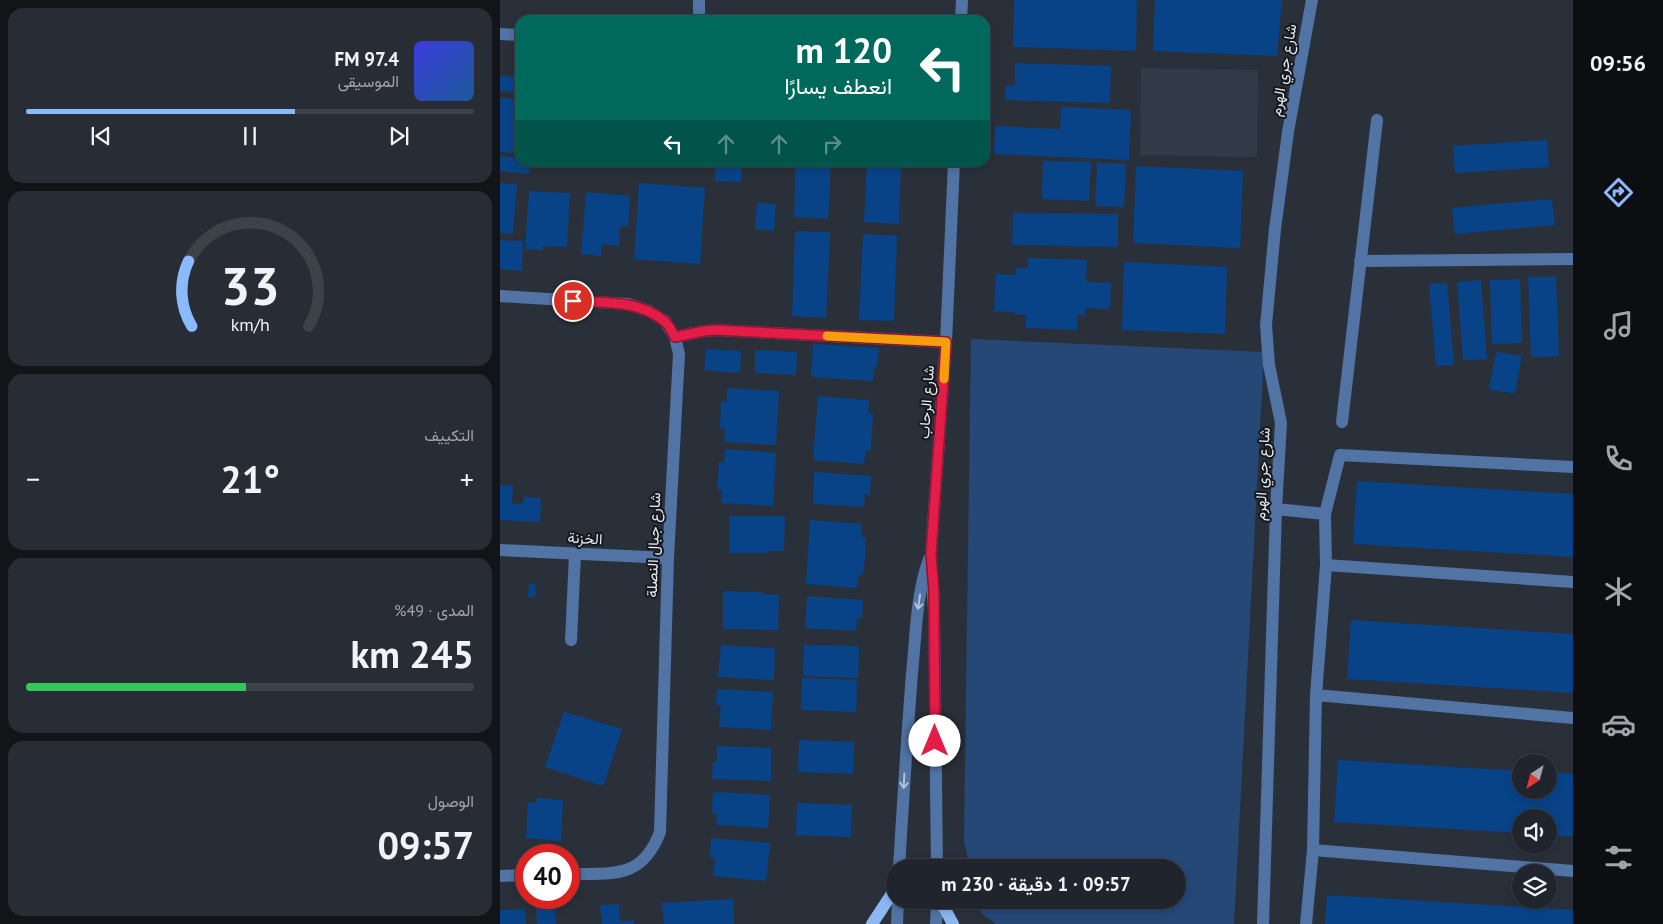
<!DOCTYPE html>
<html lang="ar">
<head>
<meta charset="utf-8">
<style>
  :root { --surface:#20242c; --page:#282c34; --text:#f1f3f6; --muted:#a2a4a9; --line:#3d4148; --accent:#8abafc }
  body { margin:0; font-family:"PT Sans",Vazirmatn,sans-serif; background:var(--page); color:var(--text); direction:rtl; height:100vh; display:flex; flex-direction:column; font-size:19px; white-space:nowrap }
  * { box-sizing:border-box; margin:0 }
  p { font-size:16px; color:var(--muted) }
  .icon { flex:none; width:28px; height:28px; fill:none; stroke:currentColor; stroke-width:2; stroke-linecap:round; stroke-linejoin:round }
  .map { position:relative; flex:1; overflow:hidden; direction:ltr }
  .side { display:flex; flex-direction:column; gap:8px; padding:8px; background:#121418; width:500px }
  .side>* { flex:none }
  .top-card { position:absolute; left:15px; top:15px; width:475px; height:152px; border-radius:15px; box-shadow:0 2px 8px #0003,0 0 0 1px var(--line); direction:rtl; background:#00695c; color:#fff; overflow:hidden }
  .needle { width:32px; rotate:216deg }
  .tools { position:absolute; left:1012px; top:754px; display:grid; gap:10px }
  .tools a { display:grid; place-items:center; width:45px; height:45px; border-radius:50%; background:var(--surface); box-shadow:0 2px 8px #0003,0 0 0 1px var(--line); font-size:25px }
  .speed { position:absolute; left:15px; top:844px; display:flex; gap:10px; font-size:25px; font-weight:700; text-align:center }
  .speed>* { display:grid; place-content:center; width:65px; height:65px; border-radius:50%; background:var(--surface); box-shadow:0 2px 8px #0003,0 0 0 1px var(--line); line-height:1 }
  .speed .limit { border:8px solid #d22; background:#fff; color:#111 }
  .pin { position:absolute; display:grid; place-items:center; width:42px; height:42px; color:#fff; margin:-21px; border:2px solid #fff; border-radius:50%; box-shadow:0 1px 5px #0007 }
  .me { position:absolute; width:55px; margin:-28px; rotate:0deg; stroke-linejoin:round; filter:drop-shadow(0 0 4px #0008) }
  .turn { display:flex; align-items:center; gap:18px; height:105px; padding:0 15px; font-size:22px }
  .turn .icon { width:65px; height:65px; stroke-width:2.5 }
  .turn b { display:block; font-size:35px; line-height:42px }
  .lanes { display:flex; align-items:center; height:48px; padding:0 15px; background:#0003; justify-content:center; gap:25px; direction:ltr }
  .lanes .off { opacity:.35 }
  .big { font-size:38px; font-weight:600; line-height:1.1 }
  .side .widget { flex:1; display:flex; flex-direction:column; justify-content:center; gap:8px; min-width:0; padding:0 18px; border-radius:15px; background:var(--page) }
  .side .dial { align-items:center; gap:0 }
  .dial svg { height:130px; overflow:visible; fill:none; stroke:var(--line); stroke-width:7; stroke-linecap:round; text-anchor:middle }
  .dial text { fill:var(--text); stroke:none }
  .song { display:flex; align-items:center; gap:15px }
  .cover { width:60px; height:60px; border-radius:8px; background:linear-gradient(135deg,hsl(240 70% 55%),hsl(210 70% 35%)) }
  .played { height:5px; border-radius:2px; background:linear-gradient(90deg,var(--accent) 60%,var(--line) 60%) }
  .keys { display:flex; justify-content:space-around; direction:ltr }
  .heat { display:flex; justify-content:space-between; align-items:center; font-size:28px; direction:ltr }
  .charge { height:8px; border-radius:4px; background:linear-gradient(90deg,#34c759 49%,var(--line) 0) }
  .trip { position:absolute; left:386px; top:859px; width:300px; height:50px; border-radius:25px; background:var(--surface); box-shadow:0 2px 8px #0003,0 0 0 1px var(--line); font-weight:600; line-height:50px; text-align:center; direction:rtl }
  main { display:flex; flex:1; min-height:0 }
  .tabs { display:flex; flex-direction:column; width:90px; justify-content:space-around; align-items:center; background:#0d0e12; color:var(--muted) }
  .tabs .icon { width:35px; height:35px }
  .tabs .active { color:var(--accent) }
  .tabs b { font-size:22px; color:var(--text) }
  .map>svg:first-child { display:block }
</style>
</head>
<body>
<main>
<nav class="tabs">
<b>09:56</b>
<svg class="icon active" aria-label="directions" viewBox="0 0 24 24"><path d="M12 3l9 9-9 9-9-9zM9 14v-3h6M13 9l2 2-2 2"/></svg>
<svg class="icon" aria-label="music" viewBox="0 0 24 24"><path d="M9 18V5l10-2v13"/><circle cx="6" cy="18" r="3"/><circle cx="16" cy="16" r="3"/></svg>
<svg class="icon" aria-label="phone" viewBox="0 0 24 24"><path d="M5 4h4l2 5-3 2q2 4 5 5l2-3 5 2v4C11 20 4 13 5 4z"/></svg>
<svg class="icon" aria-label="climate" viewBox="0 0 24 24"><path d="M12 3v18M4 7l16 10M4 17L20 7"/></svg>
<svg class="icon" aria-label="car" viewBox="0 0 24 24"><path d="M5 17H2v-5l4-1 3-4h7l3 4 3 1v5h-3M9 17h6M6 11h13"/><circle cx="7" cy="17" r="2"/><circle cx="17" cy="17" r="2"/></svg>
<svg class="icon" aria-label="filters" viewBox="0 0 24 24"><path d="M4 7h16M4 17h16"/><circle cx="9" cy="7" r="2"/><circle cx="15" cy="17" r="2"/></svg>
</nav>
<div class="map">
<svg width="1073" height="924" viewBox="0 0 1073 924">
  <rect width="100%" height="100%" fill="#2a303a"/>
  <path fill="#303a48" d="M641 68 758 70 757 157 640 155Z"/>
  <path fill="#254877" d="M471 339 764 352 734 924H496L481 913 478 900H678V868H470L464 841Z"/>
  <path fill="#084388" d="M514 0H637L636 51 513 47Z
    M655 0H782L777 56 653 51Z
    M515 63 611 66 610 103 505 100 506 85 515 86Z
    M0 76 20 77V92L0 91Z
    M0 98 20 99V153L0 152Z
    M561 107 631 110 629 160 494 154 495 126 560 129Z
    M1047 140 1049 167 955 173 953 146Z
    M0 156 20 158V162H30L29 174 0 171Z
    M543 161 591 162 589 201 542 199Z
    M216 162H242L241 182 215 181Z
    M296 162H331L328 219 294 217Z
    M367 162H401L399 224 364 222Z
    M597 163 626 164 624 207 595 206Z
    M636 166 743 171 740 248 633 243Z
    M0 183 17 184 13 234 0 233Z
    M139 183 205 188 200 264 134 259Z
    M29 191 70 193 67 247 43 246V250L25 249Z
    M86 192 130 196 128 227 120 226 119 246 102 244 101 256 81 254Z
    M1052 199 1055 225 955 234 952 208Z
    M257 203 276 204 274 231 255 229Z
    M513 213 618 214V247L512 245Z
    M295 231 330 232 326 318 292 316Z
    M363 234 397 236 394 321 359 320Z
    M0 240 23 241 22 271 0 269Z
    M528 258 587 260 586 282 611 283 610 309 585 308V315H577V330L526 328V315L514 314 515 312 494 311 496 274 516 275V268H528Z
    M624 262 727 267 725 334 622 330Z
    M1028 277H1056L1059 356 1031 357Z
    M1020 279 1022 343 992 344 990 280Z
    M981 280 987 359 963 360 957 282Z
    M947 283 954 365 936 366 929 284Z
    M313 344 379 348 377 367H374L373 381 311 377Z
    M206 349 241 351 240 373 204 370Z
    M255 350 297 352 296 375 255 373Z
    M996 352 1022 356 1015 394 989 389Z
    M227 388 279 391 276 445 224 442 225 429 220 428 221 401 227 402Z
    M318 396 369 400 368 413 373 414 372 432 371 451 366 450 364 464 313 460Z
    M225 449 276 453 273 506 221 503 222 490H217L219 462 224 463Z
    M314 472 371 476 370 495 365 494 364 507 313 504Z
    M857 481 1073 494V557L853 544Z
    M0 485 13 486 12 503 23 504 24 497 41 498 40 522 0 520Z
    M229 516H285L284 551H268V553H229Z
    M310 520 362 524 361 537 366 538 365 557 363 575H358L357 588 306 584Z
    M29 584H36L35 597H28Z
    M223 591 262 592V594L279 595 278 630 223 629Z
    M307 596 363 600 362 618H357L356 631 305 628Z
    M851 620 1073 634V693L847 679Z
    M221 645 275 648 274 680 218 677Z
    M304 645 359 646 358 678 303 676Z
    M302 678 357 680 356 712 301 710Z
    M217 689 273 692 271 730 219 727 221 706 216 705Z
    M64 712 122 729 103 786 45 767Z
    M299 740 354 742 353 774 298 772Z
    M217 746 271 748V781L212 779 213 762H217Z
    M838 760 1021 771V790H1049V772L1073 774V836L1049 835V818H1021V833L834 822Z
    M213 792 270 795 268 828 216 825 217 814H212Z
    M37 798 63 800 61 841 26 838 28 802 36 803Z
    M297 803 352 805 351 837 296 835Z
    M211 838 270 843 266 881 213 876 215 858H210Z
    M827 895 1073 910V924H825Z
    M233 899 234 924H164L162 903Z
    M119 904 120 921 134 920V924H102L100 905Z
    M55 906 56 924H37L36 907Z
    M25 909 26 924H0V910Z"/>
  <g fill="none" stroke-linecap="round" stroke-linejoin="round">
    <path stroke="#5174a4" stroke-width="12" d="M199 20V0
      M461 20 462 0
      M0 34 20 35
      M860 261 1073 259
      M0 296 128 304 149 311 165 321 175 337 179 354 168 558 160 832C142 880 112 873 69 874
      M175 337 204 331 216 330 446 342
      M842 422 877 120
      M776 509 825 514
      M0 550 168 558
      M826 565 1073 582
      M71 640 75 554
      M816 695 1073 718
      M813 850 1073 871
      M399 868C403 802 407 738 412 673 416 635 416 595 429 559
      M437 868 434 612 431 554 446 342 454 162
      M0 876 26 875
      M397 924 398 900
      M436 924 437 900
      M763 924 776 509 781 423 769 365 766 325 775 229 788 132 812 0
      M806 924 813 850 816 695 826 565 825 514 840 455 1073 467"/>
    <path stroke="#8db7f2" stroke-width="12" d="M440 900 453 924
      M372 924 395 889"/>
  </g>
  <defs><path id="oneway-shaft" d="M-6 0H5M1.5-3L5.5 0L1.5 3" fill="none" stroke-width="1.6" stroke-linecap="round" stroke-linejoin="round" transform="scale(1.25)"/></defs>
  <g stroke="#b2c2d7">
    <use href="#oneway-shaft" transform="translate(419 602) rotate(98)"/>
    <use href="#oneway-shaft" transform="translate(404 781) rotate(93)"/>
  </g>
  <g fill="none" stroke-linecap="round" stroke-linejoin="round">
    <defs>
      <path id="route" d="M73 301C103 303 140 300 164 321 169 324 172 332 175 337L204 331 216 330 446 342 431 554 434 592 435 741"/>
    </defs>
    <use href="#route" stroke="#92132f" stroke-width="12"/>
    <use href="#route" stroke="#e11d48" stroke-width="9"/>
    <path stroke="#f59e0b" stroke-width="9" d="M327 336 446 342 444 379"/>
  </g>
  <g text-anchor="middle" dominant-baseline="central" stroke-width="4" stroke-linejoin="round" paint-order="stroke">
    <g font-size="15" fill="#e7ecf2" stroke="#15181c">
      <text transform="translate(783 70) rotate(-80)">شارع جري الهرم</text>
      <text transform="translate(426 402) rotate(-86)">شارع الرحاب</text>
      <text transform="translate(762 474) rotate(-87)">شارع جري الهرم</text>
      <text transform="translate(85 538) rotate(3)">الخزنة</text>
      <text transform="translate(153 545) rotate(-88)">شارع جبال النصلة</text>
    </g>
  </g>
</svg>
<div class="tools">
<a><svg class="needle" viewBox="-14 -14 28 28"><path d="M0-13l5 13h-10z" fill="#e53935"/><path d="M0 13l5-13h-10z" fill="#a2a4a9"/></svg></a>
<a><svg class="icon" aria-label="sound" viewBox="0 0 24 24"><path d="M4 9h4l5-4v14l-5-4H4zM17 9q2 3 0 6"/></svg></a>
<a><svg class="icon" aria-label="layers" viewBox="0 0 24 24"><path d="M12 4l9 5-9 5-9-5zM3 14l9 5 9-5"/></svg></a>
</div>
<div class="speed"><div class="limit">40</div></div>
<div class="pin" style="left:73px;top:301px;background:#d93025"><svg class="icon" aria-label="arrive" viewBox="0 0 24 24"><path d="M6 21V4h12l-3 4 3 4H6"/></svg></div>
<svg class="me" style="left:435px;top:741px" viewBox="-20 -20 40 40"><circle r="19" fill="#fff"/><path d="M0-13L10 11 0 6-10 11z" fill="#e11d48"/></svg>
<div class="trip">09:57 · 1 دقيقة · 230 m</div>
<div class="top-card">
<div class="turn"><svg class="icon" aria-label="left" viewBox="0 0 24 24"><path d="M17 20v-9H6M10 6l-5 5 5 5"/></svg><div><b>120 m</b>انعطف يسارًا</div></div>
<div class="lanes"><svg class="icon" aria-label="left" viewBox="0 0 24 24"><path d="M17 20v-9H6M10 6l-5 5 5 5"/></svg><svg class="icon off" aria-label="ahead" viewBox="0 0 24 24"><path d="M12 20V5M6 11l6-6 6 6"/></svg><svg class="icon off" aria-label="ahead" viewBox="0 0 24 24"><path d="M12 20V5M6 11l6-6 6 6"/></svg><svg class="icon off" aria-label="right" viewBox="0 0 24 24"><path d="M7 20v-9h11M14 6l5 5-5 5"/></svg></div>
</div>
</div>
<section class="side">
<div class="widget">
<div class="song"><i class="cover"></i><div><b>97.4 FM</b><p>الموسيقى</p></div></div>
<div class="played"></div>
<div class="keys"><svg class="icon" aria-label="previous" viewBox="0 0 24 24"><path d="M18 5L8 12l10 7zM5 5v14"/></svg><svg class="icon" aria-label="pause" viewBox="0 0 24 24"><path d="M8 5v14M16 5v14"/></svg><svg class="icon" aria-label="next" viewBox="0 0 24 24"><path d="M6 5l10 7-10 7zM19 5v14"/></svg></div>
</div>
<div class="widget dial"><svg viewBox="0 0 100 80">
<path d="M14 69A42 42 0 1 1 86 69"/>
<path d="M14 69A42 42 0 0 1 12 29" stroke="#8abafc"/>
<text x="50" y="56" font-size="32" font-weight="700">33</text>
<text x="50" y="72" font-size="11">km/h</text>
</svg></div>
<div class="widget"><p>التكييف</p>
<div class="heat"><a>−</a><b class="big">21°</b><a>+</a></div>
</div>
<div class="widget"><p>المدى · 49%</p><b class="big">245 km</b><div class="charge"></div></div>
<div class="widget"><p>الوصول</p><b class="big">09:57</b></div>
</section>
</main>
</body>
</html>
